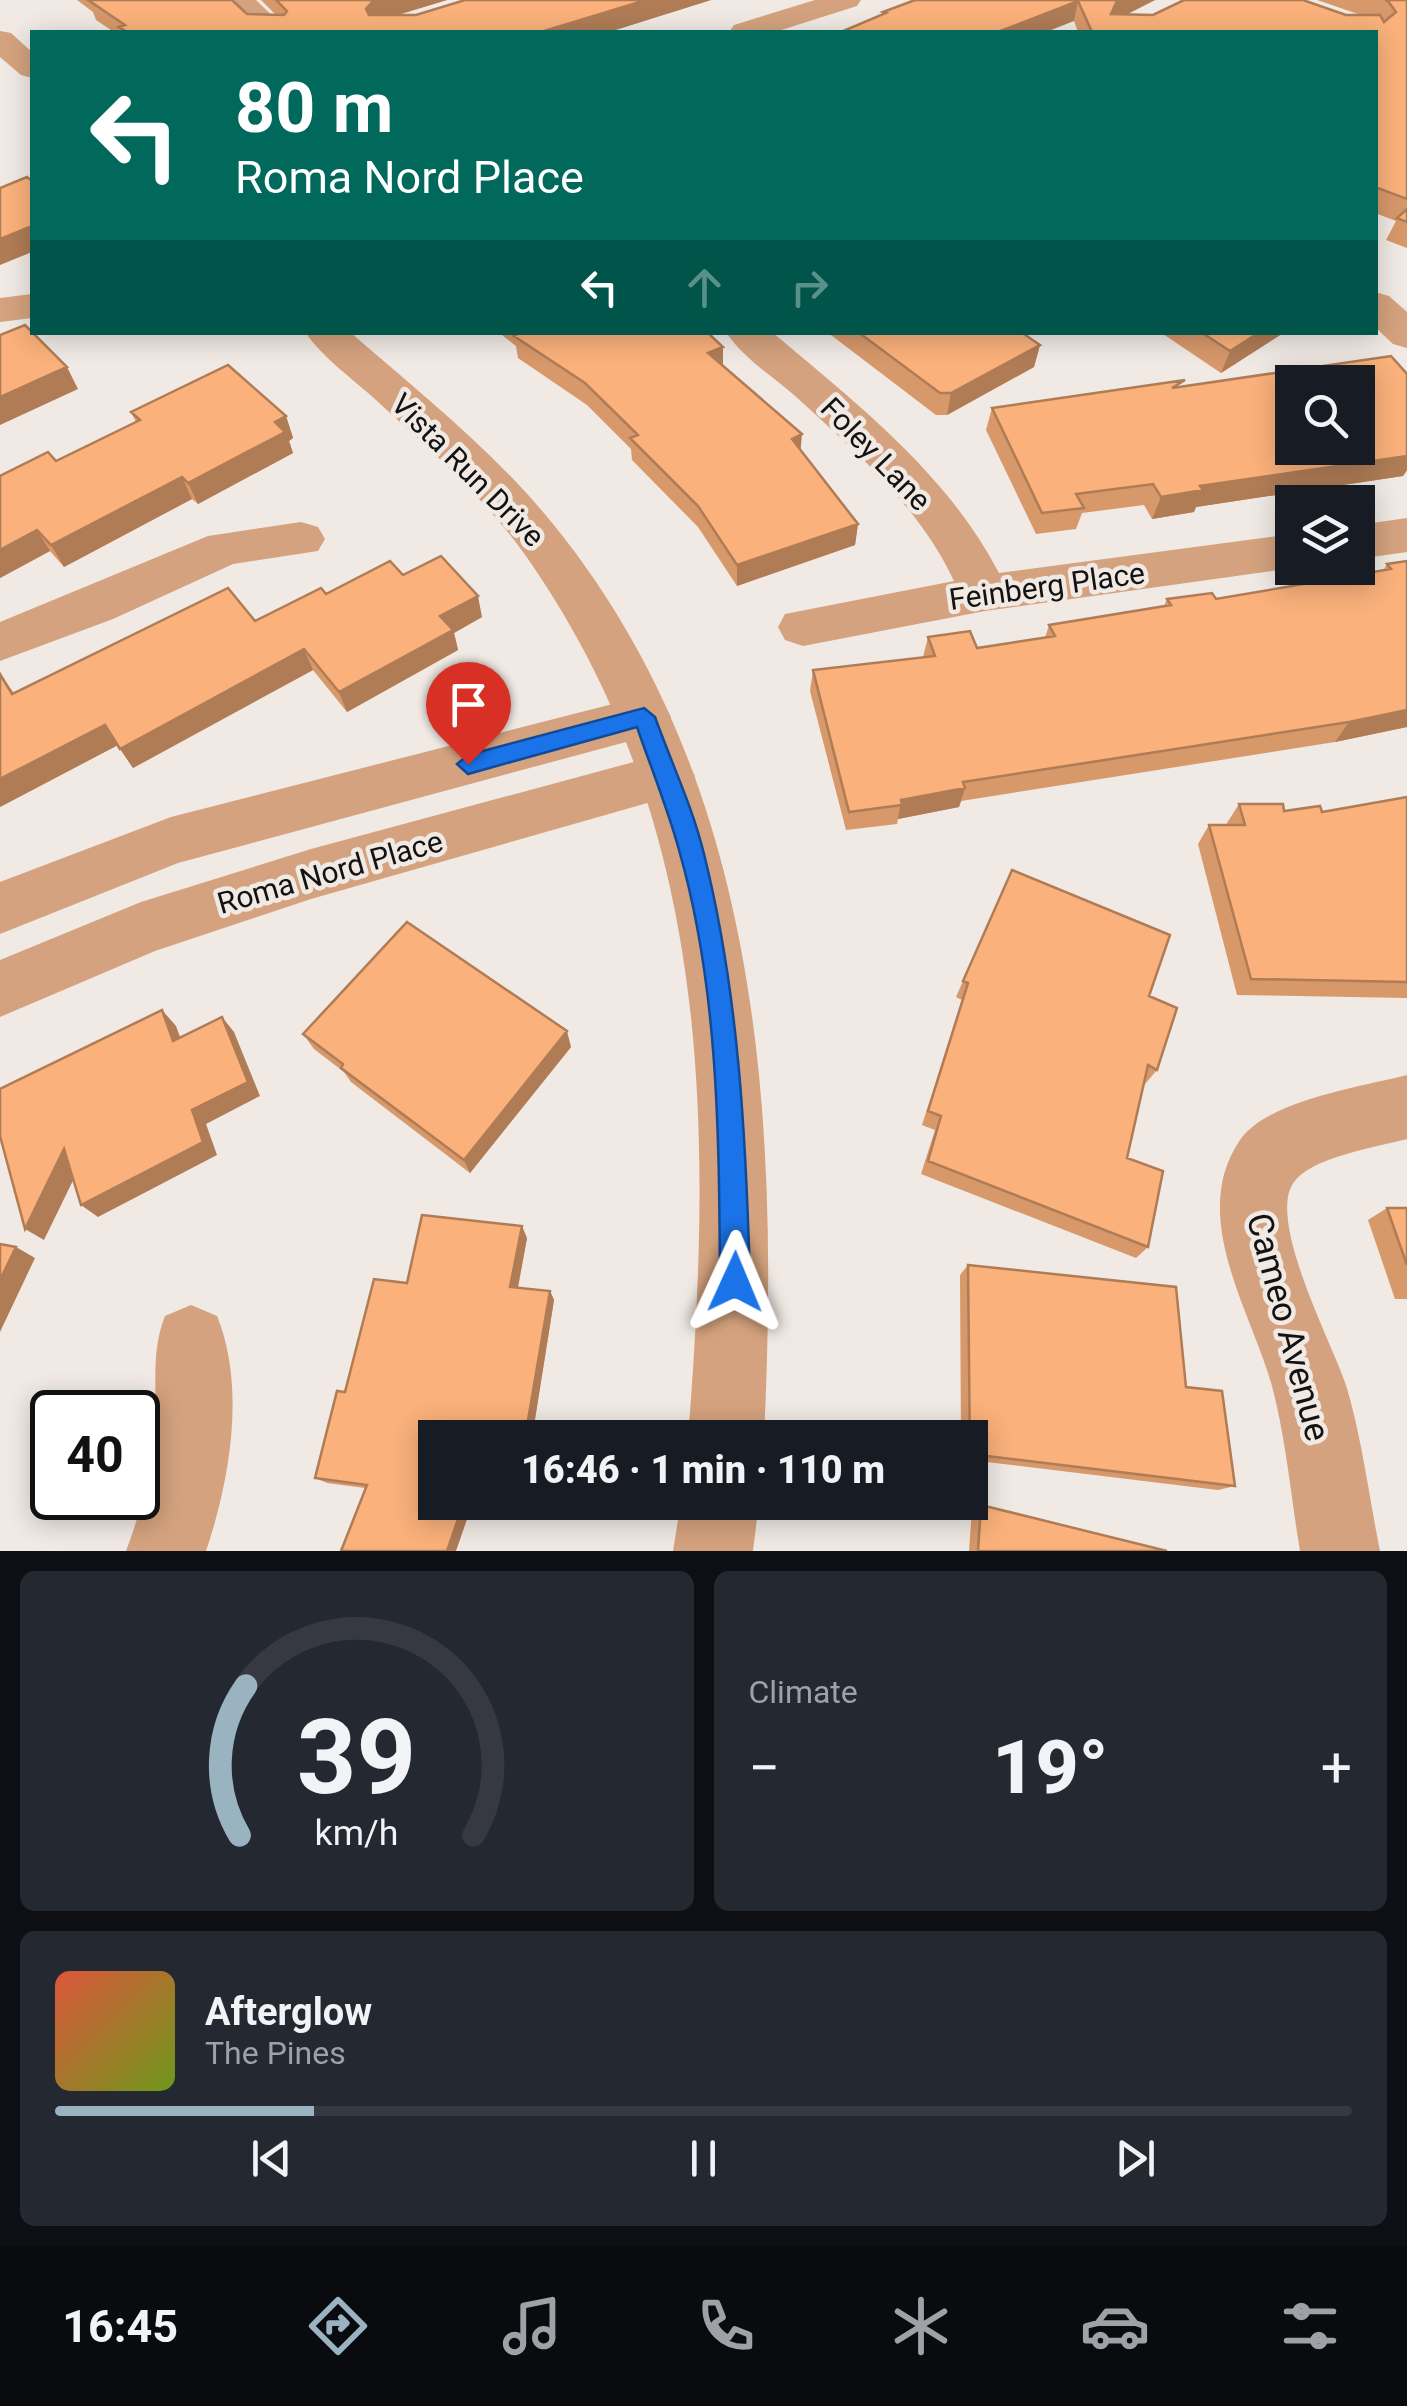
<!DOCTYPE html>
<html lang="en">
<head>
<meta charset="utf-8">
<style>
  :root { --surface:#171b24; --page:#242831; --text:#f1f3f6; --muted:#9ea1a6; --line:#363941; --accent:#99b3c1 }
  body { margin:0; font-family:Roboto,sans-serif; background:var(--page); color:var(--text); height:100vh; display:flex; flex-direction:column; font-size:38px; white-space:nowrap }
  * { box-sizing:border-box; margin:0 }
  p { font-size:32px; color:var(--muted) }
  .icon { flex:none; width:55px; height:55px; fill:none; stroke:currentColor; stroke-width:2; stroke-linecap:round; stroke-linejoin:round }
  .map { position:relative; height:1551px; overflow:hidden }
  .details { display:flex; flex-direction:column; gap:20px; padding:20px; background:#0d0f14; flex:1 }
  .details>* { flex:none }
  .guide { position:absolute; left:30px; top:30px; width:1348px; height:305px; border-radius:0px; box-shadow:0 5px 25px #0003; background:#00695c; color:#fff; overflow:hidden }
  .controls { position:absolute; left:1275px; top:365px; display:grid; gap:20px }
  .controls a { display:grid; place-items:center; width:100px; height:100px; border-radius:0px; background:var(--surface); box-shadow:0 5px 25px #0003; font-size:50px }
  .speed { position:absolute; left:30px; top:1390px; display:flex; gap:20px; font-size:50px; font-weight:700; text-align:center }
  .speed>* { display:grid; place-content:center; width:130px; height:130px; border-radius:50%; background:var(--surface); box-shadow:0 5px 25px #0003; line-height:1 }
  .speed .limit { border:5px solid #111; border-radius:15px; background:#fff; color:#111 }
  .pin { position:absolute; display:grid; place-items:center; width:85px; height:85px; color:#fff; margin:-102px -42px; border-radius:50% 50% 50% 0; rotate:-45deg; box-shadow:0 0 10px #0007 }
  .pin .icon { rotate:45deg }
  .me { position:absolute; width:110px; margin:-55px; rotate:1deg; stroke-linejoin:round; filter:drop-shadow(0 0 8px #0008) }
  .turn { display:flex; align-items:center; gap:35px; height:210px; padding:0 40px; font-size:45px }
  .turn .icon { width:130px; height:130px; stroke-width:2.5 }
  .turn b { display:block; font-size:70px; line-height:85px }
  .lanes { display:flex; align-items:center; height:95px; padding:0 40px; background:#0003; justify-content:center; gap:50px; direction:ltr }
  .lanes .off { opacity:.35 }
  .big { font-size:75px; font-weight:800; line-height:1.1 }
  .details .tile { flex:1; display:flex; flex-direction:column; justify-content:center; gap:15px; min-width:0; padding:0 35px; border-radius:15px; background:var(--page) }
  .details .dial { align-items:center; gap:0 }
  .dial svg { height:260px; overflow:visible; fill:none; stroke:var(--line); stroke-width:7; stroke-linecap:round; text-anchor:middle }
  .dial text { fill:var(--text); stroke:none }
  .song { display:flex; align-items:center; gap:30px }
  .cover { width:120px; height:120px; border-radius:15px; background:linear-gradient(135deg,hsl(10 70% 55%),hsl(80 70% 35%)) }
  .played { height:10px; border-radius:5px; background:linear-gradient(90deg,var(--accent) 20%,var(--line) 20%) }
  .keys { display:flex; justify-content:space-around; direction:ltr }
  .heat { display:flex; justify-content:space-between; align-items:center; font-size:55px; direction:ltr }
  .details .tiles { flex:1; display:grid; gap:20px; grid-template-columns:1fr 1fr }
  .tile:last-child { grid-column:span 2 }
  .trip { position:absolute; left:418px; top:1420px; width:570px; height:100px; border-radius:0px; background:var(--surface); box-shadow:0 5px 25px #0003; font-weight:800; line-height:100px; text-align:center }
  .menu { display:flex; height:160px; justify-content:space-around; align-items:center; background:#090b0e; color:var(--muted) }
  .menu .icon { width:70px; height:70px }
  .menu .on { color:var(--accent) }
  .menu b { font-size:45px; color:var(--text) }
  .map>svg:first-child { display:block }
</style>
</head>
<body>
<div class="map">
<svg width="1407" height="1551" viewBox="0 0 1407 1551">
  <rect width="100%" height="100%" fill="#f0e9e4"/>
  <g fill="none" stroke-linecap="round" stroke-linejoin="round">
    <path fill="#d4a27e" fill-rule="evenodd" d="M223 0H256L289 32H255Z
      M1375 292 1389 296 1407 312V348L1393 344 1375 327Z
      M32 294V318L0 322V298Z
      M726 332H772C856 403 947 473 999 573L1292 534 1294 568 985 611 803 646 785 640 778 627 785 614 954 581C919 506 854 450 794 395 772 376 742 357 726 332Z
      M1407 518V552L1358 559V525Z
      M301 522 318 527 325 539 318 551 233 564 113 619 0 661V622L208 536Z
      M644 696 663 702 671 717 663 732 178 863 0 934V882L171 817Z
      M667 753 686 760 695 776 686 792 311 899 155 951 0 1017V960L141 902 311 849Z
      M1407 1075V1139C1377 1147 1312 1157 1294 1182 1266 1219 1332 1343 1346 1385 1362 1438 1369 1497 1380 1551H1300C1291 1497 1286 1439 1272 1386 1251 1311 1188 1216 1240 1140 1268 1100 1361 1087 1407 1075Z
      M191 1305 217 1316C246 1387 230 1480 206 1551H126C142 1509 152 1467 155 1423 157 1385 151 1351 165 1316Z"/>
    <path fill="#d4a27e" fill-rule="evenodd" d="M815 0H861L857 6 775 32H729L734 25Z
      M0 31 11 33 32 52V78L21 75 0 57Z
      M305 332H350C420 393 495 452 553 524 763 782 779 1120 764 1438H688C713 1124 713 819 523 552 482 495 427 447 376 400 353 379 323 358 305 332Z
      M681 1502H759L753 1551H673Z"/>
  </g>
  <path fill="#d7986a" d="M77 0H232L247 14 276 15 261 0H447L398 15 711 0 609 32H114L96 20 93 12Z
    M915 0H1155L1126 15H1361L1317 0H1407V248L1386 240 1396 221 1375 213V32H1078L1074 21 883 15V12Z
    M498 332H707L723 367 800 450 858 524 855 545 737 586 698 527 632 460 631 449 587 405 518 358 516 346Z
    M827 332H1021L1040 345 1034 367 947 415H936Z
    M1160 332H1285L1221 373Z
    M1407 374V470L1403 476 1196 507 1194 512 1152 519 1144 505 1082 513 1076 529 1036 534 986 430 992 408 1182 386Z
    M131 412 286 416 293 438 289 441 293 453 198 504 192 499 64 567 50 551 0 578V476L56 461 136 422Z
    M1407 561V727L1335 742 961 801 959 807 898 819 897 824 846 830 810 691 813 670 923 657 928 637 977 648 1045 638 1049 625 1164 606 1167 599H1216L1383 571 1387 564Z
    M403 575 482 617 454 633 458 650 347 712 313 670 133 768 118 745 0 807V674L14 693 255 621 326 594Z
    M1407 797V998L1237 995 1198 844 1209 825H1227V823L1239 804 1284 811 1322 812Z
    M963 981 1149 996 1157 1070 1145 1084 1144 1083 1127 1158 1148 1247 1136 1258 921 1174 935 1130 922 1125 962 1000 956 997Z
    M303 1034 571 1047 470 1173 351 1082 344 1072 314 1049Z
    M1387 1208H1407V1299H1395L1368 1220Z
    M527 1238 518 1288 550 1291 554 1300 532 1438H435L365 1488 327 1483 315 1478 345 1392 407 1283Z
    M968 1265 1186 1387 1235 1486 1218 1490 970 1460V1438H961L960 1275Z
    M487 1502H521L520 1507Z
    M981 1505 1167 1551H969L972 1509Z"/>
  <path fill="#af7c56" d="M376 0H447L377 21 370 30 366 9 373 1Z
    M646 0H711L609 32H541Z
    M1119 0H1155L1111 22V14L1117 1Z
    M1078 1 1074 21 1046 32H998Z
    M32 226V252L0 265V239Z
    M1260 332H1285L1221 373 1230 351Z
    M1040 345 1034 367 947 415 951 393Z
    M723 347V368L708 353Z
    M67 367 78 389 0 425V397Z
    M286 416 293 438 289 441 293 453 198 504 188 483 275 422Z
    M802 434 800 456 792 439Z
    M1407 447V470L1403 476 1196 507 1194 512 1152 519 1161 497 1200 486Z
    M182 477 192 499 64 567 51 545Z
    M858 524 855 545 737 586V565Z
    M37 530 50 551 0 578V550Z
    M478 596 482 617 454 633 458 650 347 712 339 692 440 616Z
    M304 649 313 670 133 768 120 749Z
    M1407 710V727L1335 742 1349 722Z
    M105 725 118 745 0 807V779Z
    M965 788 959 807 898 819 901 800Z
    M162 1010 176 1026 187 1056 173 1041Z
    M222 1017 234 1032 260 1096 206 1124 217 1155 98 1217 81 1205 192 1110Z
    M567 1031 571 1047 470 1173 464 1160Z
    M64 1149 82 1162 44 1240 25 1229Z
    M522 1226 527 1238 516 1297 510 1287Z
    M16 1247 35 1258 0 1332V1280Z
    M550 1291 554 1300 532 1438H525Z
    M464 1502H473L456 1551H447Z"/>
  <path fill="#fab17b" stroke="#af7c56" stroke-width="2.5" fill-rule="evenodd" d="M88 0H232L247 14 284 15 287 11 276 0H376L373 1 366 9 369 15H416L465 0H646L541 32H127L119 27 125 25Z
    M915 0H1119L1117 1 1111 14 1153 15 1184 0H1303L1346 15H1380L1384 22 1396 12 1388 1 1385 0H1407V199L1375 187V32H1092L1078 1 998 32H841L886 13 883 12Z
    M27 177 32 181V226L0 239V188Z
    M1407 209V222L1397 218Z
    M25 325 67 367 0 397V335Z
    M521 332H707L723 347 708 353 802 434 792 439 858 524 737 565 698 506 630 438 638 435 585 383 514 336Z
    M858 332H1021L1040 345 951 393H940Z
    M1201 332H1260L1230 351Z
    M1391 356 1407 374V456L1200 486 1203 490 1161 497 1153 484 1076 494 1084 508 1042 513 992 408 1185 380 1172 388ZM1292 382H1358V448H1292Z
    M228 365 286 416 275 422 285 432 188 483 182 477 51 545 37 530 0 550V476L48 452 56 461 140 420 131 412Z
    M441 556 478 596 440 616 453 630 339 692 304 649 120 749 105 725 0 779V674L12 694 228 588 255 621 321 588 326 594 390 561 403 575Z
    M1407 561V710L1349 722 963 782 965 788 901 800 902 805 849 812 813 670 935 656 928 637 970 631 977 648 1055 636 1049 625 1171 605 1167 599 1212 593 1216 599 1391 569 1387 564Z
    M1407 797V982L1251 979 1209 825H1245L1239 804H1283L1284 811 1320 806 1322 812Z
    M1012 870 1170 935 1149 996 1177 1008 1157 1070 1148 1065 1127 1158 1163 1171 1148 1247 928 1161 941 1116 928 1111 968 983 963 981Z
    M407 922 567 1031 464 1160 341 1068 343 1064 303 1034Z
    M162 1010 173 1041 222 1017 248 1082 192 1110 203 1142 81 1205 64 1149 25 1229 0 1136V1089Z
    M1387 1208H1407V1265Z
    M422 1215 522 1226 510 1287 550 1291 525 1438H435V1502H464L447 1551H341L367 1485 315 1478 337 1391 345 1392 374 1279 407 1283Z
    M0 1244 16 1247 0 1280Z
    M968 1265 1176 1287 1186 1387 1222 1391 1235 1486 970 1454Z
    M981 1505 1167 1551H978Z"/>
  <path fill="#1a73e8" stroke="#114b97" stroke-width="2.5" d="M644 708 655 717C671 762 693 808 704 854 739 995 746 1137 750 1282L745 1292 735 1296 725 1292 720 1282C719 1138 719 989 679 850 668 809 651 768 637 727L468 774 457 764 468 755Z"/>
  <g text-anchor="middle" dominant-baseline="central" stroke-width="9" stroke-linejoin="round" paint-order="stroke">
    <g font-size="30" fill="#141210" stroke="#f0e9e4">
      <text transform="translate(876 454) rotate(46)">Foley Lane</text>
      <text transform="translate(468 470) rotate(45)">Vista Run Drive</text>
      <text transform="translate(1047 586) rotate(-8)">Feinberg Place</text>
      <text transform="translate(330 872) rotate(-16)">Roma Nord Place</text>
    </g>
    <g font-size="35" fill="#141210" stroke="#f0e9e4">
      <text transform="translate(1288 1327) rotate(75)">Cameo Avenue</text>
    </g>
  </g>
</svg>
<div class="controls">
<a><svg class="icon" aria-label="search" viewBox="0 0 24 24"><circle cx="10" cy="10" r="6"/><path d="M15 15l6 6"/></svg></a>
<a><svg class="icon" aria-label="layers" viewBox="0 0 24 24"><path d="M12 4l9 5-9 5-9-5zM3 14l9 5 9-5"/></svg></a>
</div>
<div class="speed"><div class="limit">40</div></div>
<div class="pin" style="left:468px;top:764px;background:#d93025"><svg class="icon" aria-label="arrive" viewBox="0 0 24 24"><path d="M6 21V4h12l-3 4 3 4H6"/></svg></div>
<svg class="me" style="left:735px;top:1282px" viewBox="-20 -20 40 40"><path d="M0-17L14 15 0 8-14 15z" fill="#1a73e8" stroke="#fff" stroke-width="4"/></svg>
<div class="trip">16:46 · 1 min · 110 m</div>
<div class="guide">
<div class="turn"><svg class="icon" aria-label="left" viewBox="0 0 24 24"><path d="M17 20v-9H6M10 6l-5 5 5 5"/></svg><div><b>80 m</b>Roma Nord Place</div></div>
<div class="lanes"><svg class="icon" aria-label="left" viewBox="0 0 24 24"><path d="M17 20v-9H6M10 6l-5 5 5 5"/></svg><svg class="icon off" aria-label="ahead" viewBox="0 0 24 24"><path d="M12 20V5M6 11l6-6 6 6"/></svg><svg class="icon off" aria-label="right" viewBox="0 0 24 24"><path d="M7 20v-9h11M14 6l5 5-5 5"/></svg></div>
</div>
</div>
<section class="details">
<div class="tiles">
<div class="tile dial"><svg viewBox="0 0 100 80">
<path d="M14 69A42 42 0 1 1 86 69"/>
<path d="M14 69A42 42 0 0 1 16 23" stroke="#99b3c1"/>
<text x="50" y="56" font-size="32" font-weight="700">39</text>
<text x="50" y="72" font-size="11">km/h</text>
</svg></div>
<div class="tile"><p>Climate</p>
<div class="heat"><a>−</a><b class="big">19°</b><a>+</a></div>
</div>
<div class="tile">
<div class="song"><i class="cover"></i><div><b>Afterglow</b><p>The Pines</p></div></div>
<div class="played"></div>
<div class="keys"><svg class="icon" aria-label="previous" viewBox="0 0 24 24"><path d="M18 5L8 12l10 7zM5 5v14"/></svg><svg class="icon" aria-label="pause" viewBox="0 0 24 24"><path d="M8 5v14M16 5v14"/></svg><svg class="icon" aria-label="next" viewBox="0 0 24 24"><path d="M6 5l10 7-10 7zM19 5v14"/></svg></div>
</div>
</div>
</section>
<nav class="menu">
<b>16:45</b>
<svg class="icon on" aria-label="directions" viewBox="0 0 24 24"><path d="M12 3l9 9-9 9-9-9zM9 14v-3h6M13 9l2 2-2 2"/></svg>
<svg class="icon" aria-label="music" viewBox="0 0 24 24"><path d="M9 18V5l10-2v13"/><circle cx="6" cy="18" r="3"/><circle cx="16" cy="16" r="3"/></svg>
<svg class="icon" aria-label="phone" viewBox="0 0 24 24"><path d="M5 4h4l2 5-3 2q2 4 5 5l2-3 5 2v4C11 20 4 13 5 4z"/></svg>
<svg class="icon" aria-label="climate" viewBox="0 0 24 24"><path d="M12 3v18M4 7l16 10M4 17L20 7"/></svg>
<svg class="icon" aria-label="car" viewBox="0 0 24 24"><path d="M5 17H2v-5l4-1 3-4h7l3 4 3 1v5h-3M9 17h6M6 11h13"/><circle cx="7" cy="17" r="2"/><circle cx="17" cy="17" r="2"/></svg>
<svg class="icon" aria-label="filters" viewBox="0 0 24 24"><path d="M4 7h16M4 17h16"/><circle cx="9" cy="7" r="2"/><circle cx="15" cy="17" r="2"/></svg>
</nav>
</body>
</html>
